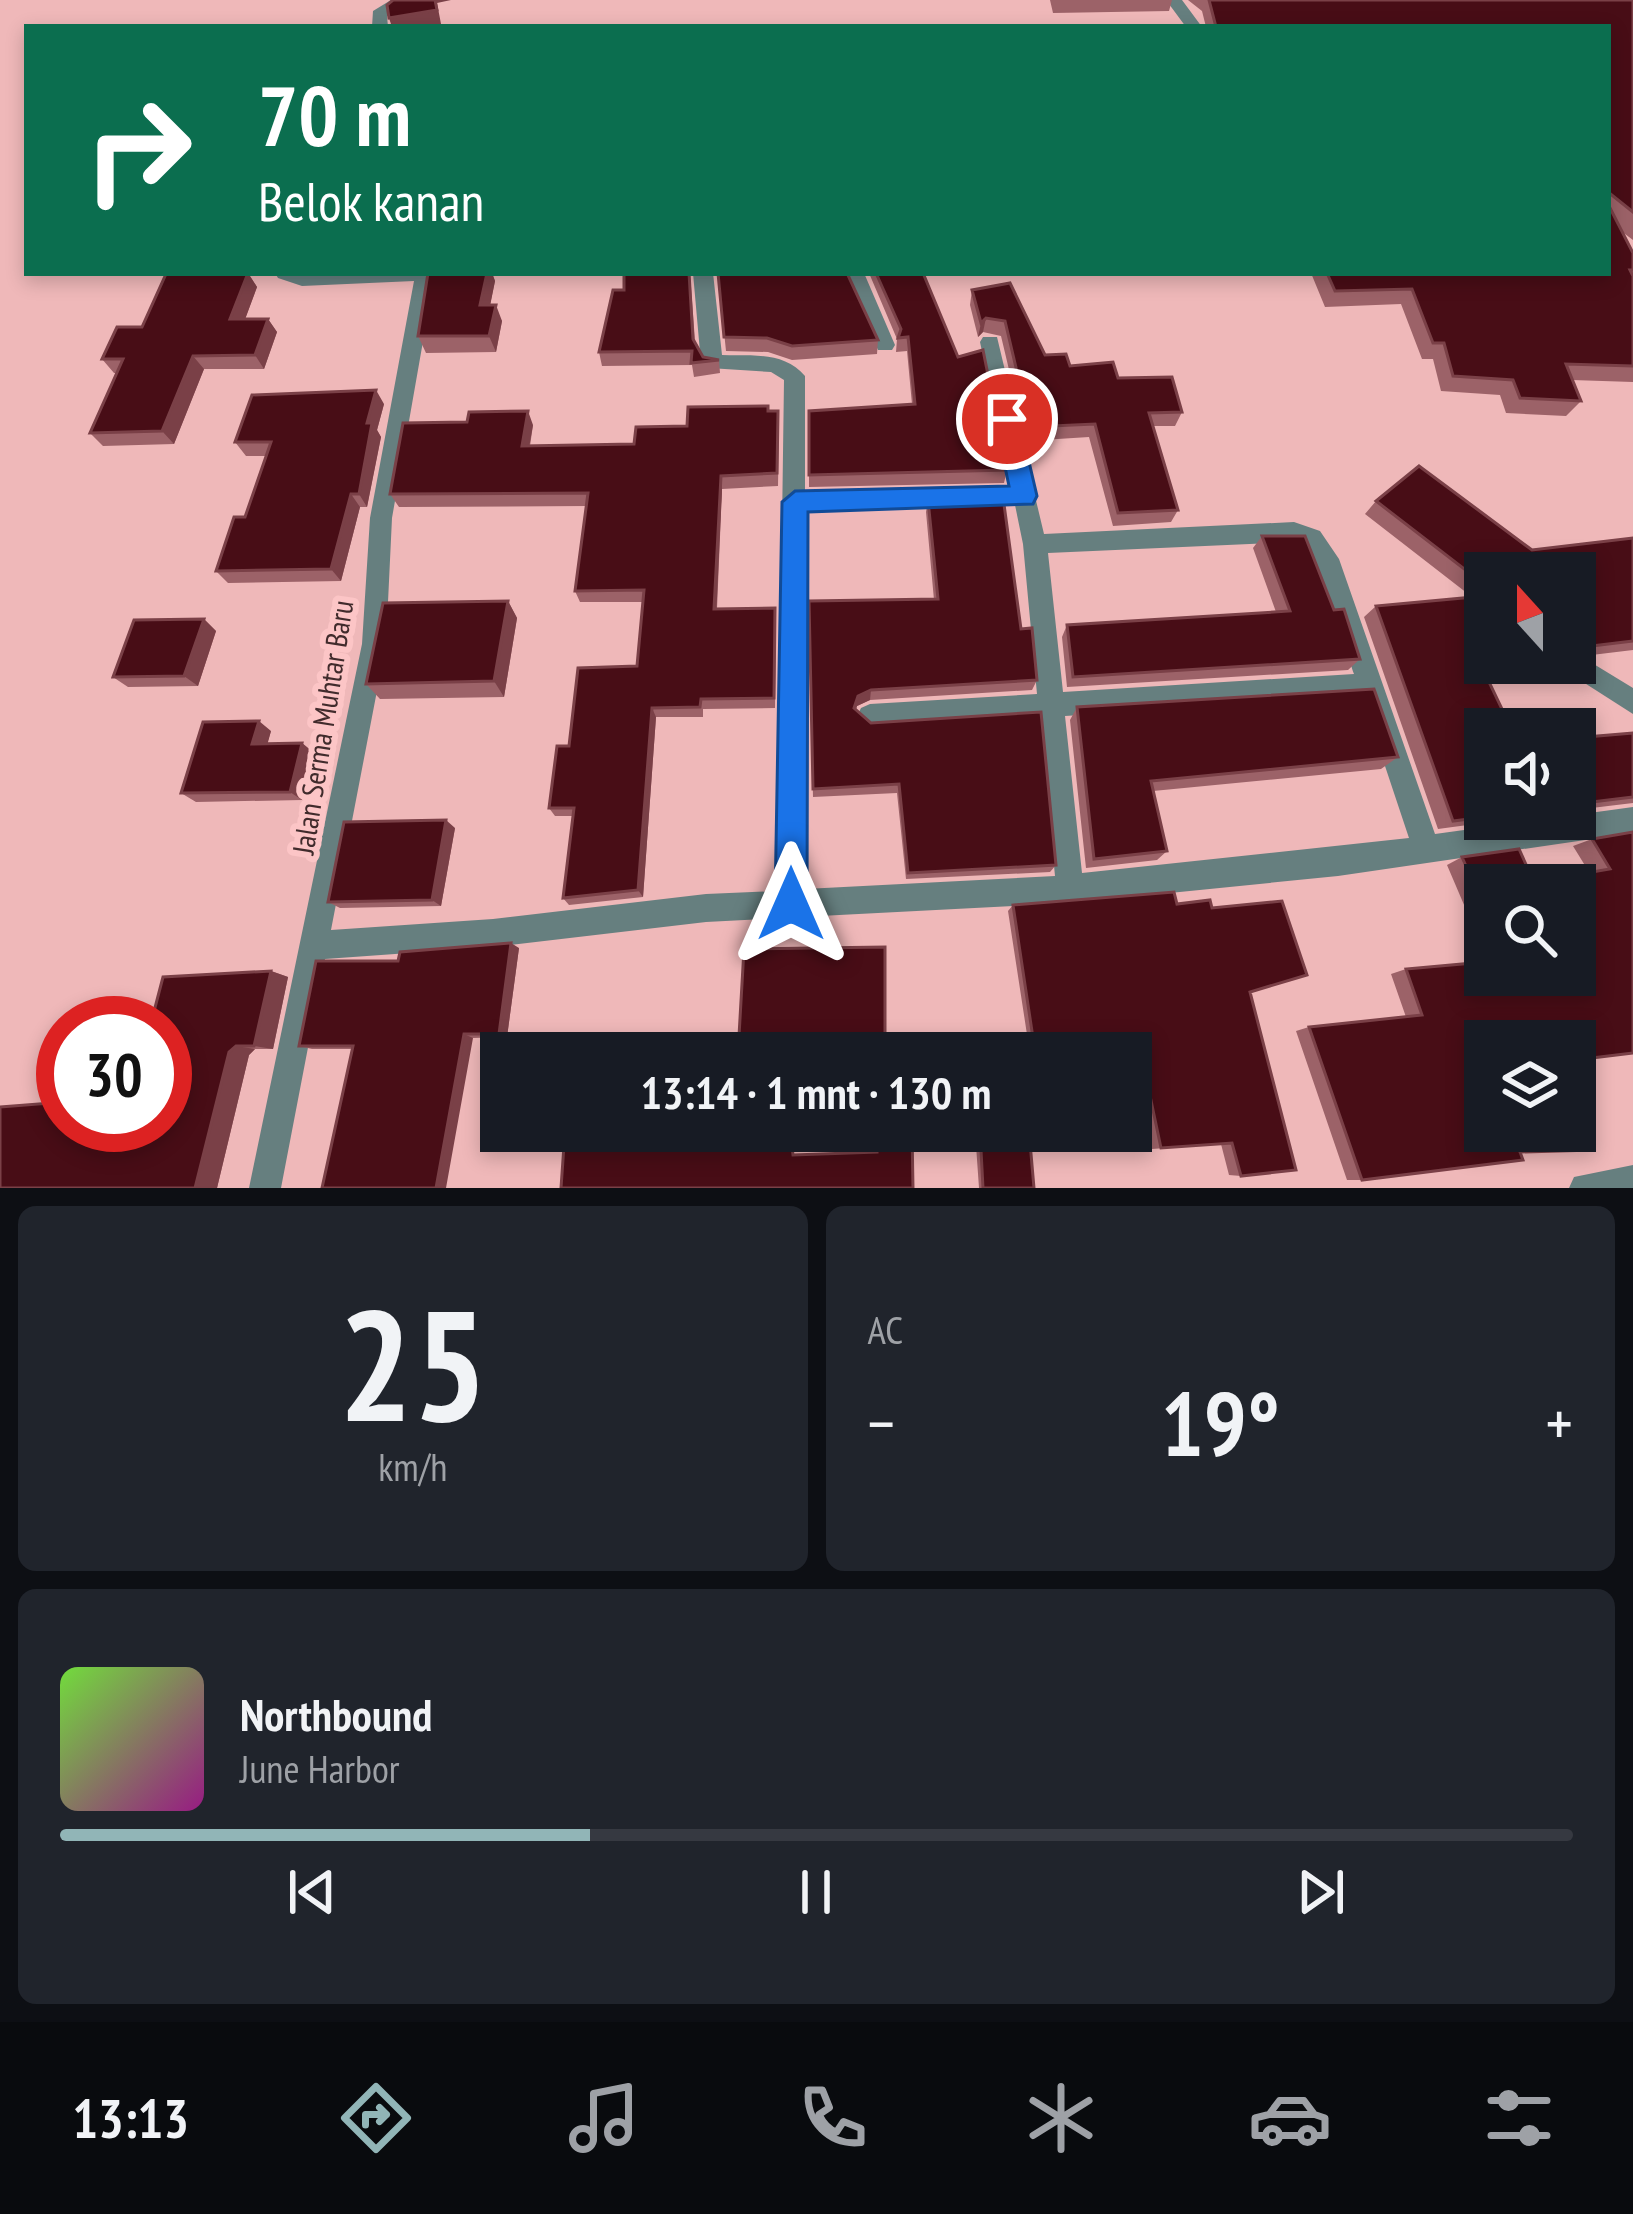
<!DOCTYPE html>
<html lang="id">
<head>
<meta charset="utf-8">
<style>
  :root { --surface:#171b24; --page:#20242c; --text:#f1f3f6; --muted:#9ea1a6; --line:#363941; --accent:#91b5b7 }
  body { margin:0; font-family:"PT Sans Narrow",sans-serif; background:var(--page); color:var(--text); height:100vh; display:flex; flex-direction:column; font-size:45px; white-space:nowrap }
  * { box-sizing:border-box; margin:0 }
  p { font-size:39px; color:var(--muted) }
  .icon { flex:none; width:66px; height:66px; fill:none; stroke:currentColor; stroke-width:2; stroke-linecap:round; stroke-linejoin:round }
  .map { position:relative; height:1188px; overflow:hidden }
  .sheet { display:flex; flex-direction:column; gap:18px; padding:18px; background:#0d0f14; flex:1 }
  .sheet>* { flex:none }
  .hud { position:absolute; left:24px; top:24px; width:1587px; height:252px; border-radius:0px; box-shadow:0 6px 18px #0003; background:#0b6e4f; color:#fff; overflow:hidden }
  .needle { width:78px; rotate:339deg }
  .buttons { position:absolute; left:1464px; top:552px; display:grid; gap:24px }
  .buttons a { display:grid; place-items:center; width:132px; height:132px; border-radius:0px; background:var(--surface); box-shadow:0 6px 18px #0003; font-size:60px }
  .speed { position:absolute; left:36px; top:996px; display:flex; gap:24px; font-size:60px; font-weight:700; text-align:center }
  .speed>* { display:grid; place-content:center; width:156px; height:156px; border-radius:50%; background:var(--surface); box-shadow:0 6px 18px #0003; line-height:1 }
  .speed .limit { border:18px solid #d22; background:#fff; color:#111 }
  .pin { position:absolute; display:grid; place-items:center; width:102px; height:102px; color:#fff; margin:-51px; border:6px solid #fff; border-radius:50%; box-shadow:0 3px 12px #0007 }
  .me { position:absolute; width:132px; margin:-66px; rotate:0deg; stroke-linejoin:round; filter:drop-shadow(0 0 9px #0008) }
  .turn { display:flex; align-items:center; gap:42px; height:252px; padding:0 36px; font-size:54px }
  .turn .icon { width:156px; height:156px; stroke-width:2.5 }
  .turn b { display:block; font-size:84px; line-height:102px }
  .big { font-size:90px; font-weight:700; line-height:1.1 }
  .sheet .card { flex:1; display:flex; flex-direction:column; justify-content:center; gap:18px; min-width:0; padding:0 42px; border-radius:18px; background:var(--page) }
  .sheet .dial { align-items:center; gap:0 }
  .dial b { font-size:156px; line-height:1 }
  .song { display:flex; align-items:center; gap:36px }
  .cover { width:144px; height:144px; border-radius:18px; background:linear-gradient(135deg,hsl(100 70% 55%),hsl(310 70% 35%)) }
  .played { height:12px; border-radius:6px; background:linear-gradient(90deg,var(--accent) 35%,var(--line) 35%) }
  .keys { display:flex; justify-content:space-around; direction:ltr }
  .heat { display:flex; justify-content:space-between; align-items:center; font-size:66px; direction:ltr }
  .sheet .tiles { flex:1; display:grid; gap:18px; grid-template-columns:1fr 1fr }
  .card:last-child { grid-column:span 2 }
  .trip { position:absolute; left:480px; top:1032px; width:672px; height:120px; border-radius:0px; background:var(--surface); box-shadow:0 6px 18px #0003; font-weight:700; line-height:120px; text-align:center }
  .dock { display:flex; height:192px; justify-content:space-around; align-items:center; background:#090b0e; color:var(--muted) }
  .dock .icon { width:84px; height:84px }
  .dock .active { color:var(--accent) }
  .dock b { font-size:54px; color:var(--text) }
  .map>svg:first-child { display:block }
</style>
</head>
<body>
<div class="map">
<svg width="1633" height="1188" viewBox="0 0 1633 1188">
  <rect width="100%" height="100%" fill="#efb8b9"/>
  <g fill="none" stroke-linecap="round" stroke-linejoin="round">
    <path fill="#667f7f" fill-rule="evenodd" d="M391 0H410L387 16 388 27H372L373 11Z
      M1166 0H1182L1202 27H1186Z
      M187 273H226C218 283 195 283 187 273Z
      M275 273H435L392 518 386 644 331 930 493 919 706 894 777 891 784 380 771 372 709 368 700 352 693 273H713L722 355C752 356 784 351 805 376V492L1011 487 980 342 983 337H997L1044 534 1294 522 1320 531 1339 559 1435 834 1545 819H1575V815L1633 807V833L1338 876 1070 903 706 922 493 947 325 959 281 1188H249L362 644 370 518 414 281 302 286 278 278ZM1015 505 1023 544 1037 694 870 704 861 708 857 716 861 724 870 728 1040 717 1055 876 805 889V511ZM1294 542C1323 552 1344 644 1354 674L1063 692 1048 553ZM1362 697 1409 838 1082 873 1065 716Z
      M844 273H864L895 345 892 350H878Z
      M1592 663 1633 688V714L1583 682 1579 674 1583 666Z
      M1633 1165V1188H1569L1574 1177Z"/>
  </g>
  <path fill="#9c6268" d="M1050 0H1172L1169 11 1053 13Z
    M1188 0H1633V240L1621 231 1633 253V382L1572 380 1581 401 1566 416 1506 413 1500 395 1441 391 1433 359H1422L1401 304 1325 307 1311 273H1608V27H1206L1202 11Z
    M248 273 257 287 245 319H268L277 332 264 369H204L174 444 103 446 90 433 117 373H114L102 359 142 327Z
    M428 273H492L495 281 490 305 502 321 496 352 426 353 418 336Z
    M690 273 695 341 703 357 719 360 720 373 694 377 692 365 602 366 599 352 624 290Z
    M718 273 878 340 877 354 792 360 768 352 726 351Z
    M869 273H923L958 357 1007 470 1004 483 809 487V411L912 404 907 351 896 352 897 339Z
    M972 290 1045 355 1070 366 1118 378 1182 412 1175 426H1153L1178 510 1171 522 1113 526 1089 437 1026 441 1001 336 983 332 978 337 970 305Z
    M384 404 377 430 381 437 367 507H360L341 581 228 583 216 571 245 517 266 456H246L235 442Z
    M768 411 779 424 778 486 722 489 717 609 776 620 775 708 703 709V717H656L643 897 569 905 563 898 573 816H555L549 808 569 746 637 666 643 602H580L575 591 587 506 399 507 390 494 533 425 530 446 634 444 687 426Z
    M928 500 1021 629 1037 680 1032 690 870 700 857 706 856 710 1056 865 1050 872 906 879 897 793 813 797 809 601 934 600 926 512Z
    M1376 501 1532 550 1633 538V650L1575 657V573H1485V663H1522L1482 668 1511 728 1485 729V819H1512L1438 829 1364 617 1376 606 1472 597 1365 514Z
    M1262 536 1334 610 1360 659 1348 670 1067 687 1062 637 1067 625 1276 612 1253 548Z
    M508 601 517 618 504 697 380 699 366 684Z
    M204 619 216 631 198 686 128 687 113 677Z
    M1077 707 1398 757 1381 769 1153 791 1167 851 1157 860 1086 868 1070 720Z
    M271 731 267 744 302 743 314 753 302 800 196 802 181 793Z
    M1633 733V803L1575 810V738Z
    M455 828 441 906 340 908 328 902Z
    M1633 832V1054L1485 1041 1520 1152 1362 1180H1347L1296 1031 1309 1027 1406 1017 1391 974 1406 969 1575 975 1485 885V954L1447 865 1462 857 1534 882 1589 872 1573 846 1592 839Z
    M1177 904 1212 908 1307 975 1250 993 1241 1176 1229 1175 1221 1144 1152 1149 1131 1053H1096L1094 1041H1028L1008 911 1013 905Z
    M519 948 507 1037 473 1038 353 1049H312L299 1046Z
    M271 971 288 977 273 1049H255L249 1055 217 1188H0L165 1125Z
    M739 1036 885 1038 883 1041 741 1040Z
    M975 1131H1029L1034 1188H979Z"/>
  <path fill="#7a4047" d="M435 0H451L437 3 441 24 421 27H392L389 18Z
    M248 273 257 287 240 333 230 319Z
    M487 273H492L495 281 487 321 480 305Z
    M496 305 502 321 496 352 489 336Z
    M986 318 983 332 978 337 981 323Z
    M268 319 277 332 264 369 255 355Z
    M193 356 204 369 174 444 162 431Z
    M376 390 384 404 377 430 381 437 367 507 359 494 367 423Z
    M528 411 533 425 527 459 522 446Z
    M721 476 722 489 716 620 714 609Z
    M351 494 360 507 341 581 331 569Z
    M508 601 517 618 504 697 494 681Z
    M204 619 216 631 198 686 184 676Z
    M871 690 870 700 857 706 853 718 858 696Z
    M652 708 656 717 643 897 638 890Z
    M259 721 271 731 265 753 252 744Z
    M302 743 314 753 302 800 290 792Z
    M446 820 455 828 441 906 432 900Z
    M511 943 519 948 507 1037 499 1034Z
    M271 971 288 977 273 1049 254 1046Z
    M464 1034 473 1038 446 1188H436Z
    M236 1046 255 1049 249 1055 217 1188H195L229 1052Z"/>
  <path fill="#480d16" stroke="#7a4047" stroke-width="3" d="M393 0H435L437 10 389 18 387 5Z
    M1209 0H1633V212L1608 192V27H1216Z
    M1608 204 1633 253V270H1630L1633 276V366L1566 364 1581 401 1520 398 1513 380 1453 376 1444 343H1433L1412 289 1335 291 1327 273H1608Z
    M248 273 230 319H268L255 355 193 356 162 431 90 433 123 359H102L117 327H142L166 274Z
    M428 273H487L480 305H496L489 336H418Z
    M624 273H689L693 339 703 357 719 360 691 363 692 351 599 352 613 290H624Z
    M718 273H847L878 340 792 346 767 338 724 337Z
    M876 273H923L958 357 983 350 1007 470 809 475V411L915 404 908 337 898 338 901 329Z
    M1010 283 1045 355 1066 354 1070 366 1113 362 1118 378 1172 377 1182 412 1149 413 1178 510 1118 513 1095 424 1030 427 1005 321 986 318 981 323 972 290Z
    M376 390 367 423H372L359 494H351L331 569 216 571 234 517H245L271 442H235L252 395Z
    M768 406V411H778L777 473 721 476 714 609 775 608 774 698 701 699 700 707 652 708 638 890 563 898 574 808H549L557 746H569L578 668 637 666 644 590 575 591 588 493 390 494 403 423 467 422 469 412 528 411 522 446 634 444 636 427 687 426 688 407Z
    M1419 466 1532 550 1633 538V641L1575 648V573H1485V585L1376 501Z
    M1003 497 1021 629 1032 628 1037 680 871 690 858 696 854 708 871 723 1041 712 1056 865 908 873 899 784 813 789 809 601 938 599 928 500Z
    M1262 536H1305L1334 610 1344 609 1360 659 1073 677 1067 625 1290 611Z
    M1485 596V658L1478 659 1511 728 1528 727 1529 729H1485V817L1453 821 1376 606Z
    M508 601 494 681 366 684 383 603Z
    M204 619 184 676 113 677 134 620Z
    M1374 689 1398 757 1151 781 1167 851 1094 859 1077 707Z
    M259 721 252 744 302 743 290 792 181 793 203 722Z
    M1633 733V797L1575 804V738Z
    M446 820 432 900 328 902 344 822Z
    M1633 832V1053L1575 1060V1041H1485V1131H1575V1103L1592 1150 1520 1152 1523 1160 1362 1180 1309 1027 1422 1015 1406 969 1485 962V975H1575V885H1485V909L1462 857 1519 849 1534 882 1610 869 1592 839Z
    M1174 892 1177 904 1210 900 1212 908 1282 901 1307 975 1250 992 1296 1170 1241 1176 1232 1143 1161 1148 1141 1053H1104L1101 1038H1033L1013 905Z
    M511 943 499 1034H464L436 1188H322L353 1046H299L316 961H398L400 952Z
    M885 947V1038L739 1036 744 949Z
    M271 971 254 1046H236L229 1052 195 1188H0V1107L63 1102V1125H165V1023H151L163 977Z
    M565 1131H790L793 1155 877 1152 876 1131H912L913 1188H561Z
    M980 1131H1029L1034 1188H983Z"/>
  <path fill="#1a73e8" stroke="#114b97" stroke-width="3" d="M1007 409 1019 419 1037 496 1033 504 808 512 807 904 802 916 791 921 779 916 775 904 782 502 795 491 1009 486 995 419Z"/>
  <g text-anchor="middle" dominant-baseline="central" stroke-width="12" stroke-linejoin="round" paint-order="stroke">
    <g font-size="30" fill="#412b2c" stroke="#fcc5c6">
      <text transform="translate(322 727) rotate(-81)">Jalan Serma Muhtar Baru</text>
    </g>
  </g>
</svg>
<div class="buttons">
<a><svg class="needle" viewBox="-14 -14 28 28"><path d="M0-13l5 13h-10z" fill="#e53935"/><path d="M0 13l5-13h-10z" fill="#9ea1a6"/></svg></a>
<a><svg class="icon" aria-label="sound" viewBox="0 0 24 24"><path d="M4 9h4l5-4v14l-5-4H4zM17 9q2 3 0 6"/></svg></a>
<a><svg class="icon" aria-label="search" viewBox="0 0 24 24"><circle cx="10" cy="10" r="6"/><path d="M15 15l6 6"/></svg></a>
<a><svg class="icon" aria-label="layers" viewBox="0 0 24 24"><path d="M12 4l9 5-9 5-9-5zM3 14l9 5 9-5"/></svg></a>
</div>
<div class="speed"><div class="limit">30</div></div>
<div class="pin" style="left:1007px;top:419px;background:#d93025"><svg class="icon" aria-label="arrive" viewBox="0 0 24 24"><path d="M6 21V4h12l-3 4 3 4H6"/></svg></div>
<svg class="me" style="left:791px;top:904px" viewBox="-20 -20 40 40"><path d="M0-17L14 15 0 8-14 15z" fill="#1a73e8" stroke="#fff" stroke-width="4"/></svg>
<div class="trip">13:14 · 1 mnt · 130 m</div>
<div class="hud">
<div class="turn"><svg class="icon" aria-label="right" viewBox="0 0 24 24"><path d="M7 20v-9h11M14 6l5 5-5 5"/></svg><div><b>70 m</b>Belok kanan</div></div>
</div>
</div>
<section class="sheet">
<div class="tiles">
<div class="card dial"><b>25</b><p>km/h</p></div>
<div class="card"><p>AC</p>
<div class="heat"><a>−</a><b class="big">19°</b><a>+</a></div>
</div>
<div class="card">
<div class="song"><i class="cover"></i><div><b>Northbound</b><p>June Harbor</p></div></div>
<div class="played"></div>
<div class="keys"><svg class="icon" aria-label="previous" viewBox="0 0 24 24"><path d="M18 5L8 12l10 7zM5 5v14"/></svg><svg class="icon" aria-label="pause" viewBox="0 0 24 24"><path d="M8 5v14M16 5v14"/></svg><svg class="icon" aria-label="next" viewBox="0 0 24 24"><path d="M6 5l10 7-10 7zM19 5v14"/></svg></div>
</div>
</div>
</section>
<nav class="dock">
<b>13:13</b>
<svg class="icon active" aria-label="directions" viewBox="0 0 24 24"><path d="M12 3l9 9-9 9-9-9zM9 14v-3h6M13 9l2 2-2 2"/></svg>
<svg class="icon" aria-label="music" viewBox="0 0 24 24"><path d="M9 18V5l10-2v13"/><circle cx="6" cy="18" r="3"/><circle cx="16" cy="16" r="3"/></svg>
<svg class="icon" aria-label="phone" viewBox="0 0 24 24"><path d="M5 4h4l2 5-3 2q2 4 5 5l2-3 5 2v4C11 20 4 13 5 4z"/></svg>
<svg class="icon" aria-label="climate" viewBox="0 0 24 24"><path d="M12 3v18M4 7l16 10M4 17L20 7"/></svg>
<svg class="icon" aria-label="car" viewBox="0 0 24 24"><path d="M5 17H2v-5l4-1 3-4h7l3 4 3 1v5h-3M9 17h6M6 11h13"/><circle cx="7" cy="17" r="2"/><circle cx="17" cy="17" r="2"/></svg>
<svg class="icon" aria-label="filters" viewBox="0 0 24 24"><path d="M4 7h16M4 17h16"/><circle cx="9" cy="7" r="2"/><circle cx="15" cy="17" r="2"/></svg>
</nav>
</body>
</html>
